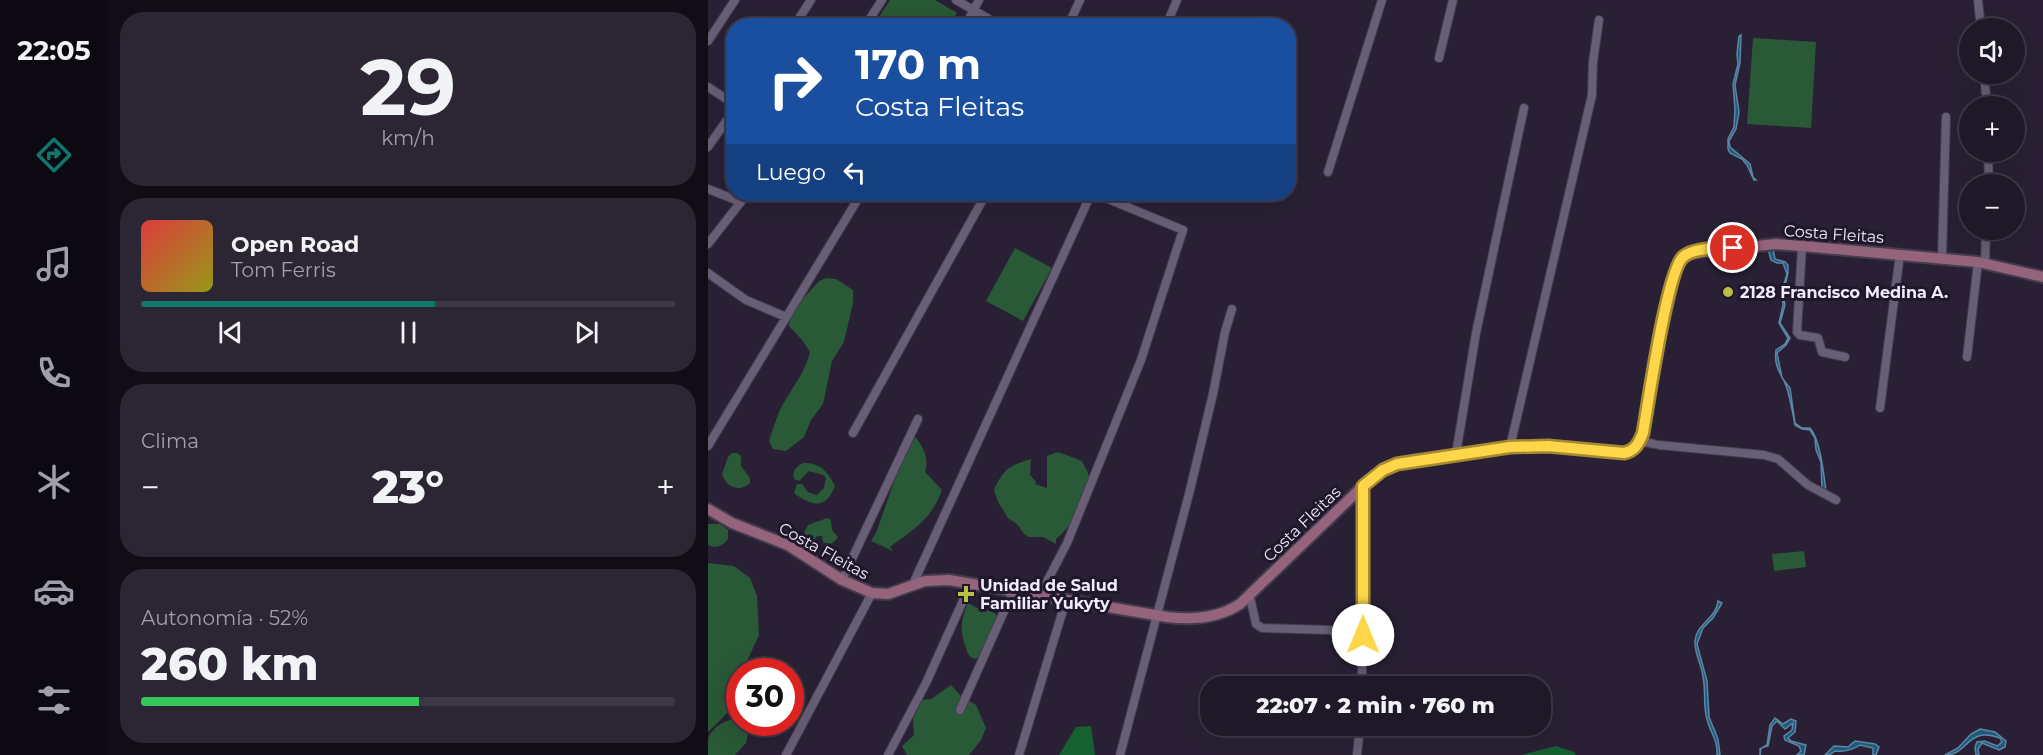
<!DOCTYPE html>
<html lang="es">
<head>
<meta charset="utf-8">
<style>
  :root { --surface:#1f1828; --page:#2c2534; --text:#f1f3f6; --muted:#a1a0a8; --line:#3c3745; --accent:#0f766e }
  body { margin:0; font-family:Montserrat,sans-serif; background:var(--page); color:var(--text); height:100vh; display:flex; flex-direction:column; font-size:22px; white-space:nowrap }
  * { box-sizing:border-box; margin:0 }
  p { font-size:20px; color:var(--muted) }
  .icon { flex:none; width:33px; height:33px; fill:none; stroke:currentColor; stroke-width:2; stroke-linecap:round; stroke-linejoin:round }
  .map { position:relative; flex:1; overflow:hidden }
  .details { display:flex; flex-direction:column; gap:12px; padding:12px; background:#110d16; width:600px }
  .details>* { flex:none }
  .hud { position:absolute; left:18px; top:18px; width:570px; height:183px; border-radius:24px; box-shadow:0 6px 24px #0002,0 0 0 2px var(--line); background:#1a4fa0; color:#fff; overflow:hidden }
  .controls { position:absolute; left:1251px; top:18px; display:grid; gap:12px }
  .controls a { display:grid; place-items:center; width:66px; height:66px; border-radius:50%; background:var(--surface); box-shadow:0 6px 24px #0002,0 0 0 2px var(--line); font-size:30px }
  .speed { position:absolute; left:18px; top:658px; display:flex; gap:12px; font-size:30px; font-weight:700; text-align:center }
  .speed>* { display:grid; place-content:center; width:78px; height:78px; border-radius:50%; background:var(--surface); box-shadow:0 6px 24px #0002,0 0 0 2px var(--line); line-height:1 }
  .speed .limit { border:9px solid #d22; background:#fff; color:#111 }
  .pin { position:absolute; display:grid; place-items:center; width:51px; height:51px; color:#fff; margin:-26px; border:3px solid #fff; border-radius:50%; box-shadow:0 2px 6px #0007 }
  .me { position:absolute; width:66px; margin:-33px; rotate:0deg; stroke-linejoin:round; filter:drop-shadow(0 0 4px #0008) }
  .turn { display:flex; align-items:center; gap:21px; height:126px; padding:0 30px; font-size:27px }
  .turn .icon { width:78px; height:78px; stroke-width:2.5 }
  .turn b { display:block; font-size:42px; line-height:51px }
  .then { display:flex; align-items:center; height:57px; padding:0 30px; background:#0003; gap:12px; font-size:22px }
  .big { font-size:45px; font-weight:800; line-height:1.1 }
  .details .tile { flex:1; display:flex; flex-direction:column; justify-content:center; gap:9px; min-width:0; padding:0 21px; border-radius:24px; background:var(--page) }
  .details .dial { align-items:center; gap:0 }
  .dial b { font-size:78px; line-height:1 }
  .song { display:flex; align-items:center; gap:18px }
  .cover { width:72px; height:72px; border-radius:9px; background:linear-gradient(135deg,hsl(0 70% 55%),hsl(60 70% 35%)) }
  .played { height:6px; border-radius:3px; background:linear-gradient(90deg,var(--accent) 55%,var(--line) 55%) }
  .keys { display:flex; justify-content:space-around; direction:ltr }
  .heat { display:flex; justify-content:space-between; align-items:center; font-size:33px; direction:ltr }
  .charge { height:9px; border-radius:4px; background:linear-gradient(90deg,#34c759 52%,var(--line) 0) }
  .trip { position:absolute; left:492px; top:676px; width:351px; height:60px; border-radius:24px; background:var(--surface); box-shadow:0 6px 24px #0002,0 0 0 2px var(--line); font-weight:800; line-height:60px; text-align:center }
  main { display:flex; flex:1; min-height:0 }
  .tab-bar { display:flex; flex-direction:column; width:108px; justify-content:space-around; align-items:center; background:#0c0a10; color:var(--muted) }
  .tab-bar .icon { width:42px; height:42px }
  .tab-bar .current { color:var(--accent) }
  .tab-bar b { font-size:27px; color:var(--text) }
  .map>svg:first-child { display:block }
</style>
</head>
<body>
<main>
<nav class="tab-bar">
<b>22:05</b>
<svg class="icon current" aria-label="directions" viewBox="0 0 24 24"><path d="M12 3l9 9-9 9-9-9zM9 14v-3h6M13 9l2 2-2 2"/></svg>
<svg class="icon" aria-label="music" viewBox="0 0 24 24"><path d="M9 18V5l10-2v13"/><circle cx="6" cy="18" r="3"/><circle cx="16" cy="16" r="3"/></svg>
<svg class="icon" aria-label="phone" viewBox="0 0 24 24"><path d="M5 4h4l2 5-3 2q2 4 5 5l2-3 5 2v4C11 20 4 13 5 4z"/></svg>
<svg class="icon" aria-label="climate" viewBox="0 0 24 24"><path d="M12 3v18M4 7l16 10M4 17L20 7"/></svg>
<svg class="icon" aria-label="car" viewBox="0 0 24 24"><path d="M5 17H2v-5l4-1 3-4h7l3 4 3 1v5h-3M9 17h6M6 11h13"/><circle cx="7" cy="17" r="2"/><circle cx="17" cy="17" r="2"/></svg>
<svg class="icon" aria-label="filters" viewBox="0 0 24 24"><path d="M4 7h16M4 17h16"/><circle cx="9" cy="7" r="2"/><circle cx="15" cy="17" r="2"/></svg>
</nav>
<section class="details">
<div class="tile dial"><b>29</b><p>km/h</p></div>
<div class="tile">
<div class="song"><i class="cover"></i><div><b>Open Road</b><p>Tom Ferris</p></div></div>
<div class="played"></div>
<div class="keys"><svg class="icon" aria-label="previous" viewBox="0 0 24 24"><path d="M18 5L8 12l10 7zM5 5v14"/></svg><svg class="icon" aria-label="pause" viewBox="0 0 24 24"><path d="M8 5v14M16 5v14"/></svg><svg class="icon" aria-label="next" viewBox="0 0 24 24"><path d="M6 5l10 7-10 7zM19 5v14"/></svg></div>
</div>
<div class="tile"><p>Clima</p>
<div class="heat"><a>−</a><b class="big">23°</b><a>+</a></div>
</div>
<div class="tile"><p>Autonomía · 52%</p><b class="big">260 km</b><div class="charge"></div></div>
</section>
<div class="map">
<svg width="1335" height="755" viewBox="0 0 1335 755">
  <rect width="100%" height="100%" fill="#292035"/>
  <path fill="#295936" d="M182 0H227L249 13 241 25H166Z
    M1045 38 1108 42 1103 128 1039 124Z
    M307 248 344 268 315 321 278 301Z
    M118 278 128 279 145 290V303L136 342 124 361 115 404 103 420 96 437 78 451 65 449 61 441C65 429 69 415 75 404 85 387 97 372 102 352L94 340 81 326 82 313 111 281Z
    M207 437C216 447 221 458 217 472L234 490C223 520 206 529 182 547L185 551 163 541 168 533 194 459Z
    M350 452 374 461C376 466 381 472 381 478 380 501 365 525 348 539V544L335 537H321L316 534 309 524 300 518 290 502 286 490C296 468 301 466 323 459L322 475 328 482 327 484 339 488V456Z
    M24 453H29L33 456V466L42 478V483C31 493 18 487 14 474L20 457Z
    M95 463C112 462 120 472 127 486 118 510 103 506 86 493L89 484H94L100 492 109 495 116 488 118 478 115 475 101 471 91 481 86 479C84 471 88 467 95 463Z
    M119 518 123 520 124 530 130 537C125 544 121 546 115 542L114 536H109L101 548 97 550 93 548 91 543 100 525Z
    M0 524H12L20 530V539C15 546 8 549 0 545Z
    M1096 551 1098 567 1066 571 1064 554Z
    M0 563 26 566 42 578 49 596 51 635 34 672H32C32 703 22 711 0 732Z
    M260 602C271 612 279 608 288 614 292 640 288 646 267 659 261 657 260 654 258 648 251 628 253 621 260 602Z
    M243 685 254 697 268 705 278 728 273 740 261 755H199L194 746 206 735 205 719 214 700 223 699Z
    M31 718 32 723H42L38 743 27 755H0C0 751 0 744 0 740 3 727 19 719 31 718Z"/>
  <path fill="#176031" d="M383 726 387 755H351L368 727Z
    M848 746 866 752 868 755H813Z"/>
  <path fill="#1e5a7d" stroke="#5d86a2" stroke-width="1.5" d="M1033 35 1032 63 1027 85 1031 112 1028 129 1021 141 1022 147 1042 164 1045 177 1048 180H1046L1039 165 1034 159 1022 153 1020 149V139L1026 127 1027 109 1025 84 1030 64 1029 54 1031 36Z
    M1060 249H1065L1067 259 1077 262 1080 265V273L1075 294 1077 305 1072 323 1082 338 1078 345 1069 353 1074 378 1082 388 1087 423 1094 428H1102C1112 438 1116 476 1118 491H1114L1113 462 1108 450 1107 438 1102 430 1094 429 1087 425C1085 414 1083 403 1080 392 1077 376 1065 371 1068 350L1077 344 1080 338 1071 323 1075 305 1074 290 1079 274 1075 263H1069L1063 260Z
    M1010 601 1014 603 1005 618 995 628 989 644 999 681 1001 717 1010 739 1012 755H1009C1010 739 1002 733 999 719 995 706 998 691 995 677 994 665 986 653 987 641 988 624 1009 618 1010 601Z
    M1067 718 1075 724 1083 719 1088 721 1087 732 1080 738 1083 741 1098 745 1096 755H1089L1093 751 1091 746 1077 740 1076 736 1084 730 1085 723 1077 729 1069 721 1064 726 1060 746 1053 748 1052 755V749L1059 745 1062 725Z
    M1272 729 1287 732 1298 741 1297 747 1291 750 1274 743 1270 749 1271 755H1268L1267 747 1269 742 1277 741 1289 746 1294 742 1292 738C1258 726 1261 755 1237 755L1250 748 1263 734Z
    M1147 741 1167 744 1171 747 1168 755H1165V748L1152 745C1143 751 1136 752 1127 751L1121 755H1117L1126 746 1140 747Z"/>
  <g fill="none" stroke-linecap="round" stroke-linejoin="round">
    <defs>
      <path id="street" d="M248 0 293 26
        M1270 0 1273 28
        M86 26 103 0
        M157 26 174 0
        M257 26 271 0
        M360 26 372 0
        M458 26 469 0
        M0 41 27 0
        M731 58 745 0
        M1276 74 1279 106
        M0 87 26 104
        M0 147 26 110
        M1280 152 1281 184
        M620 172 674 0
        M0 189 33 202
        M133 194 149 200
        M0 244 39 194
        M1094 246 1089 332 1092 335 1110 338 1114 352 1137 357
        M1234 258 1238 117
        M1277 264 1278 230
        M0 273 38 300 78 317
        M1259 357 1270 262
        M1172 408 1192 254
        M145 433 278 194
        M932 441 946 444
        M951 445 1056 455 1070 459 1100 485 1128 500
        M0 446 153 194
        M802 447 884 95 885 62 891 20
        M748 454 768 333 816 108
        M134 580 210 419
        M205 584 383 194
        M332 595 359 543 433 360 475 230 388 194
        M542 597 548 624 554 628 655 631
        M654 687 655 486
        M252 710 305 591
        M78 755 164 593
        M180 755 218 683 263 583
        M311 755 358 600
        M412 755 481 494 505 394 517 332 524 309
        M649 755 652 726"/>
      <path id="secondary" d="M0 509 24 523 80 545 134 580 164 593 180 594 217 581 241 580 459 617C484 620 511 618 532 604L655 486C668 474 679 466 696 462L802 447 840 446 916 453C927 451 931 443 935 433L953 331 967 273 972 260 981 253 1068 244 1094 246 1270 262 1335 277"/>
    </defs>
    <use href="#street" stroke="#433c4d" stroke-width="10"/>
    <use href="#secondary" stroke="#433c4d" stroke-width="14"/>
    <use href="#street" stroke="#685e76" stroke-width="8"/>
    <use href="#secondary" stroke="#95637c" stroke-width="10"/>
  </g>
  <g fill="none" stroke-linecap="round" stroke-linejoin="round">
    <defs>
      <path id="route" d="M655 635V486L675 470 689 464 802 447 840 446 916 453C927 451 931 443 935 433 940 405 959 271 975 257 986 247 1010 249 1025 248"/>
    </defs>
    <use href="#route" stroke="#a68a30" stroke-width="15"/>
    <use href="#route" stroke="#ffd54a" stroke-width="10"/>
  </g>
  <g fill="#bac046" stroke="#1f172b" stroke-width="2">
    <circle cx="1020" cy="292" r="6"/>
    <path d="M255 585h6v6h6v6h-6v6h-6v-6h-6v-6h6z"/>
  </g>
  <g text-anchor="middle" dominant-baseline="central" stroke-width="6" stroke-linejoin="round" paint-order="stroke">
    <g font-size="16" fill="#f1ecfa" stroke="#1f172b">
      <text transform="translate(1126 234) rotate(4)">Costa Fleitas</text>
      <text transform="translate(594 524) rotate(-44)">Costa Fleitas</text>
      <text transform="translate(116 551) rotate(29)">Costa Fleitas</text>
    </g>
    <g font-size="16" font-weight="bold" fill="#f1ecfa" stroke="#1f172b" text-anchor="start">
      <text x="1032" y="292">2128 Francisco Medina A.</text>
      <text x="272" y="585">Unidad de Salud<tspan x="272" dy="18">Familiar Yukyty</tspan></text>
    </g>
  </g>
</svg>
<div class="controls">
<a><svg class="icon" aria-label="sound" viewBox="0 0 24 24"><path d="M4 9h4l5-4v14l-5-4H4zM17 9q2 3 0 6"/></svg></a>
<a>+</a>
<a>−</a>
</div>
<div class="speed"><div class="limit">30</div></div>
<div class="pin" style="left:1025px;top:248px;background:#d93025"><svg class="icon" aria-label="arrive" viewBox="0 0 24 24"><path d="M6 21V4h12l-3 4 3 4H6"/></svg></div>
<svg class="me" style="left:655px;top:635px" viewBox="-20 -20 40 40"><circle r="19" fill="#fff"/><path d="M0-13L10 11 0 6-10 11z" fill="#ffd54a"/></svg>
<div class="trip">22:07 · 2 min · 760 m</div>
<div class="hud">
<div class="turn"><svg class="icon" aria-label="right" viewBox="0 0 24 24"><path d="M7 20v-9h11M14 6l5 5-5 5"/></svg><div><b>170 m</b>Costa Fleitas</div></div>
<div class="then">Luego<svg class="icon" aria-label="left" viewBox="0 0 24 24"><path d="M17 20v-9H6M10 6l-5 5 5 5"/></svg></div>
</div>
</div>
</main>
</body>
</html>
